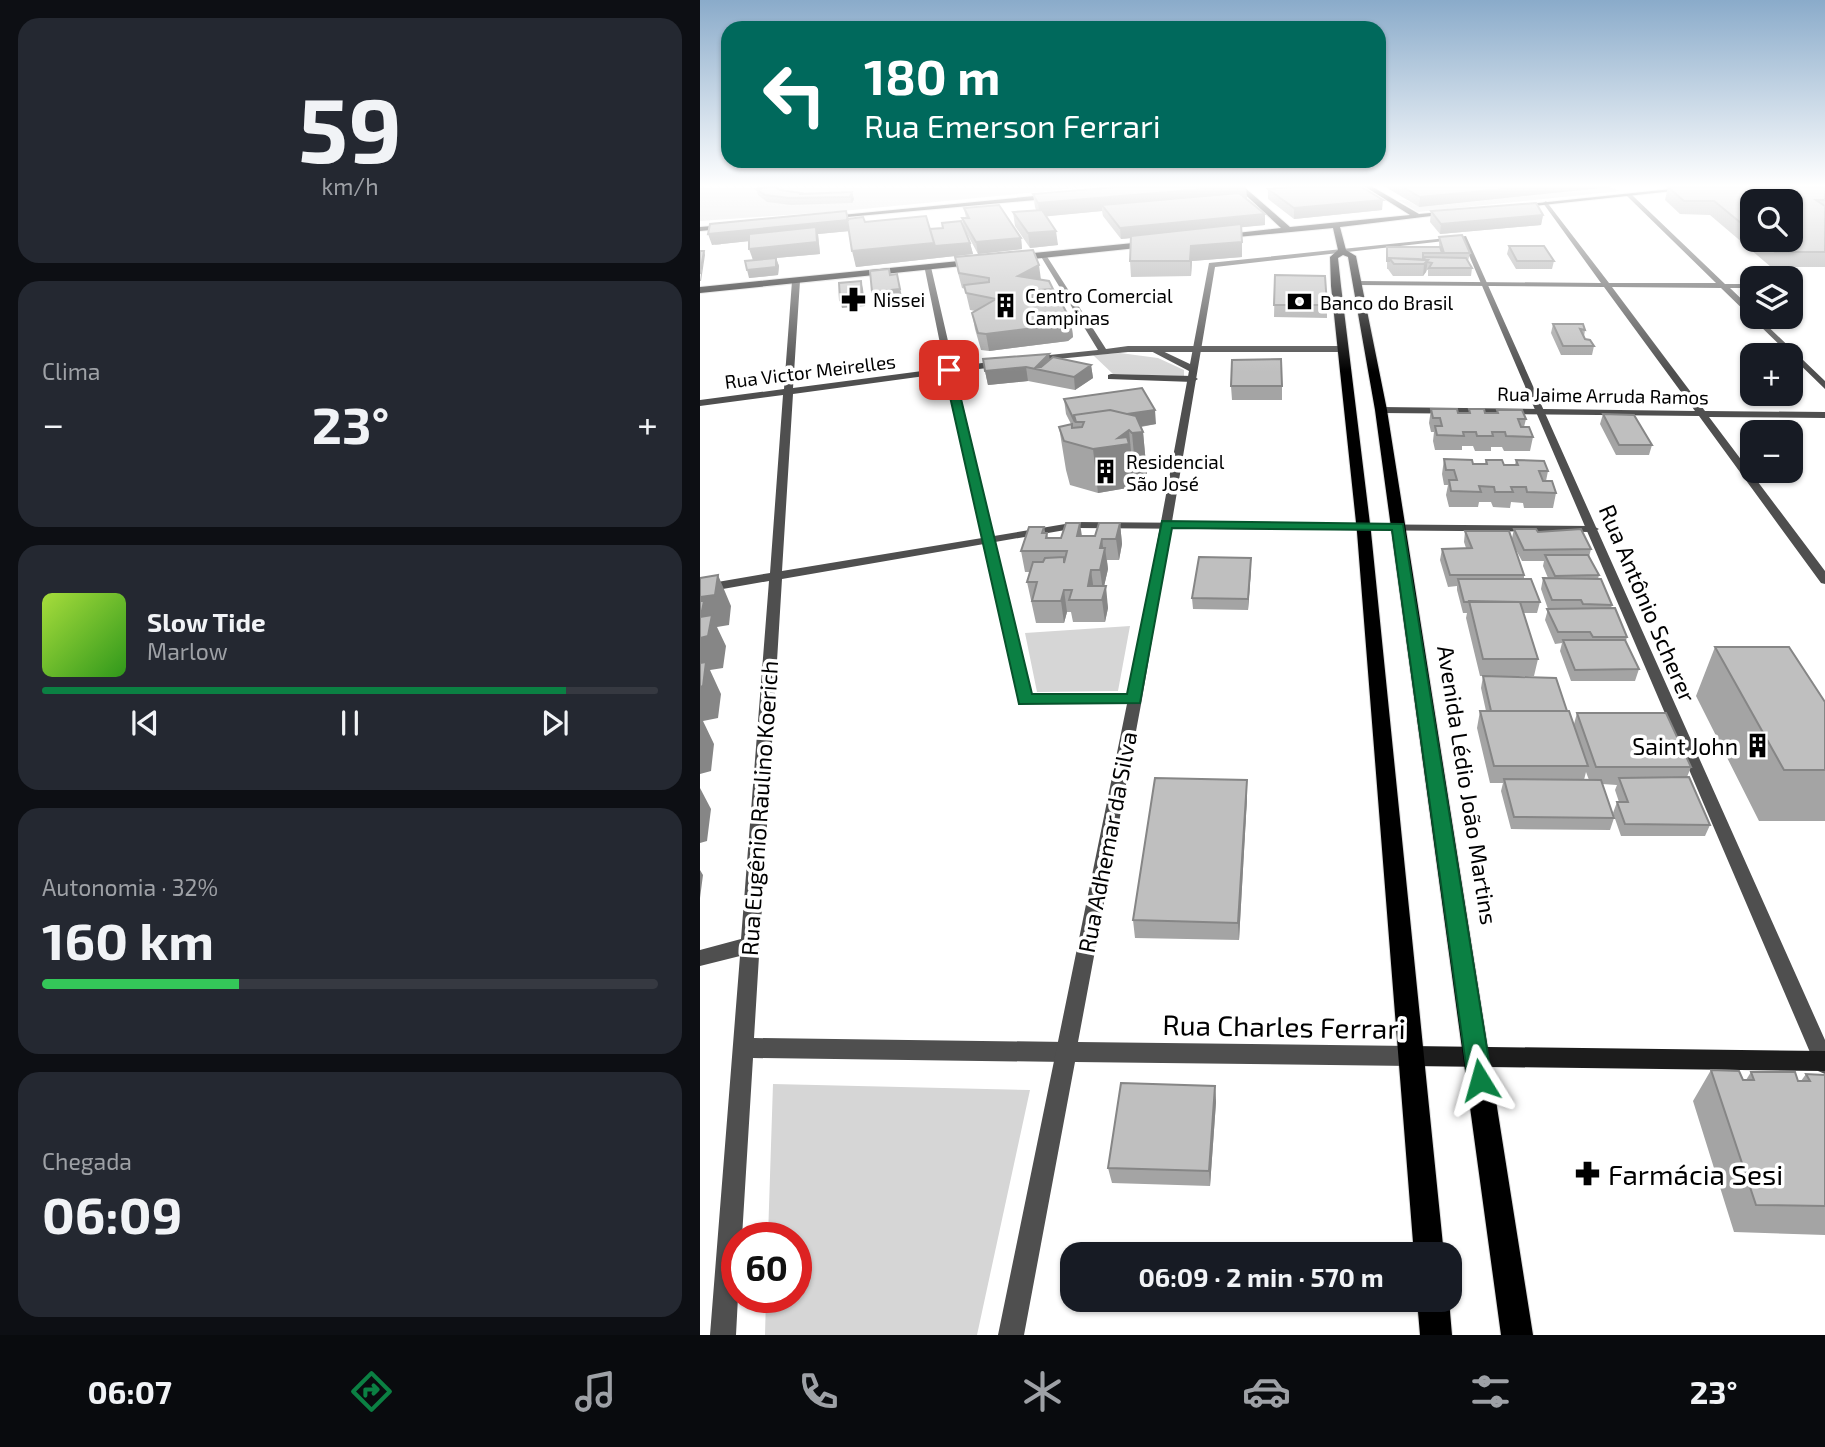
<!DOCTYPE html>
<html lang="pt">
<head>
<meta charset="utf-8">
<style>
  :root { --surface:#171b24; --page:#242831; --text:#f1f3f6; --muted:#9ea1a6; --line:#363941; --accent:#0b8043 }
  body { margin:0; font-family:"Exo 2",sans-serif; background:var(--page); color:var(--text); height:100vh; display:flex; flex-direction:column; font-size:26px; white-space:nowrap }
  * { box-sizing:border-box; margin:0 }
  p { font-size:23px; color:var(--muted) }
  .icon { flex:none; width:38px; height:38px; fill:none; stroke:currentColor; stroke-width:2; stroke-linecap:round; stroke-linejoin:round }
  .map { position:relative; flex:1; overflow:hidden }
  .panel { display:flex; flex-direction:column; gap:18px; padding:18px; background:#0d0f14; width:700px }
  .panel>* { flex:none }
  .guide { position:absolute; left:21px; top:21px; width:665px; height:147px; border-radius:21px; box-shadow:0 2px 5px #0004; background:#00695c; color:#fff; overflow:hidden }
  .fabs { position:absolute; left:1040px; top:189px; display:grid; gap:14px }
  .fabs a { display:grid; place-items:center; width:63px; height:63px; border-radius:14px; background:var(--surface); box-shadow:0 2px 5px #0004; font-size:35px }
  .speed { position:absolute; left:21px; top:1222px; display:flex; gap:14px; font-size:35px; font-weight:700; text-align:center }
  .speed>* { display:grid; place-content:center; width:91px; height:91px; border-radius:50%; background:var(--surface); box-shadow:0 2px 5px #0004; line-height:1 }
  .speed .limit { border:10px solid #d22; background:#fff; color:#111 }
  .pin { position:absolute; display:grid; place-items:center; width:60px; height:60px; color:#fff; margin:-30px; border-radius:14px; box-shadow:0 4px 10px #0006 }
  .me { position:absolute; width:77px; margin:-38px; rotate:352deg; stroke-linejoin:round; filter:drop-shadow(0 0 5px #0008) }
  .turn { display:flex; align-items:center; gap:24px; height:147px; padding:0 28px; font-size:32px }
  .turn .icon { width:91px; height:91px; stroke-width:2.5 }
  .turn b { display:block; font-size:49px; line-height:60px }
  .big { font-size:52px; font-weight:700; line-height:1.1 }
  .panel .widget { flex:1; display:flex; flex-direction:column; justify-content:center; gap:10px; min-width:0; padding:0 24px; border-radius:21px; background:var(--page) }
  .panel .dial { align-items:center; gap:0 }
  .dial b { font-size:91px; line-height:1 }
  .song { display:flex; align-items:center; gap:21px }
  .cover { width:84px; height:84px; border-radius:10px; background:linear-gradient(135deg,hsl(80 70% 55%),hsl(110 70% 35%)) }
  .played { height:7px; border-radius:4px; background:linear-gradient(90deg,var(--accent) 85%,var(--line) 85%) }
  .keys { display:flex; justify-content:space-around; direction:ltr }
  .heat { display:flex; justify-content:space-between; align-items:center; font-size:38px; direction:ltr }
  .charge { height:10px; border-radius:5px; background:linear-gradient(90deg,#34c759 32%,var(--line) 0) }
  .trip { position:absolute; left:360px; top:1242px; width:402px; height:70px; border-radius:21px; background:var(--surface); box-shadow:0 2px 5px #0004; font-weight:700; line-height:70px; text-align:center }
  .tabs { display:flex; height:112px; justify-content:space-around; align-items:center; background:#090b0e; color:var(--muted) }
  .tabs .icon { width:49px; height:49px }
  .tabs .active { color:var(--accent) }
  .tabs b { font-size:32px; color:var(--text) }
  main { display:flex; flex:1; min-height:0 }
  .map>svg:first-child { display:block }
</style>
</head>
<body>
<main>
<section class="panel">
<div class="widget dial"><b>59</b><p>km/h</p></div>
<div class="widget"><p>Clima</p>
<div class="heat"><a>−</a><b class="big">23°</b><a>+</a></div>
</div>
<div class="widget">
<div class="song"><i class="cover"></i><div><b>Slow Tide</b><p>Marlow</p></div></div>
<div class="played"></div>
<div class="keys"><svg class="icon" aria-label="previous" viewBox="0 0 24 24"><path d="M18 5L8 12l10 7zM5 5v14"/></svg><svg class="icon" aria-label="pause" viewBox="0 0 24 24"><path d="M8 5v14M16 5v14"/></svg><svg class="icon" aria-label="next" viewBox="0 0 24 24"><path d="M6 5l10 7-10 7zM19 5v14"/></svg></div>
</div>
<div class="widget"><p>Autonomia · 32%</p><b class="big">160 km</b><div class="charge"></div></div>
<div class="widget"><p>Chegada</p><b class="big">06:09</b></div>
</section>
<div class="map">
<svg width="1125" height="1335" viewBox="0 0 1125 1335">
  <rect width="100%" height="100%" fill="#fff"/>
  <path fill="#d6d6d6" d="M0 186H399L142 211 0 221Z
    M911 187 920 191 718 212 698 200H706L719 207Z
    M420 353 458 358 484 370V376L413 374 393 355Z
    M430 626 418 691 337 692 325 633Z
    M73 1084 330 1090 277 1335H65L66 1297H96V1237H68Z"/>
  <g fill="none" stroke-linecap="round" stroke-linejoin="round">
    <defs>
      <path id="primary" d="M536 186H543L590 227 710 215 664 186H671L719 214 752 211 756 213 640 227 646 250 656 256 687 410 833 1335H801L675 410 648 257 643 255 638 258 641 286 671 532 744 1255H714L657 532 631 286 630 257 638 250 633 228 516 239 519 235 581 228Z
        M999 186H1020L815 208 811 206Z
        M355 194 358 198 125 219 121 217Z
        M34 224 31 228 0 231V227Z
        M453 241 456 246 313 261 309 258 313 255Z
        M279 259 283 262 282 264 0 293V287Z
        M717 1300H749L752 1335H720Z"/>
    </defs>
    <use href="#primary" stroke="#dbdbdb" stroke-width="2"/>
    <path fill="#4f4f4f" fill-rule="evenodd" d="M927 194H931L1025 284H1052V288H1030L1052 309V317H1058L1125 381V389L1021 288 912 287 1005 411 1125 412V418L1009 417 1125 571V584L1121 583 999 416 681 413 676 410 681 407 995 411 904 287 658 285 654 283 658 281 901 283 843 203 846 201 909 283H1016L927 196Z
      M343 253 346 255 406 349 428 346H643L647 349 643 352H428L327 362 326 360 330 357 398 350 340 255Z
      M224 265 231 267 254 367 303 360 307 363 303 366 255 372 294 536 377 522 893 526 899 529 893 532 377 528 295 542 331 695 440 696 442 699 435 704 320 703 284 544 82 579 54 1038 366 1042 373 1045 376 1052 373 1059 366 1062 53 1058 42 1237H37L38 1297 36 1335H10L40 956 0 966V950L41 939 69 581 0 593V585L70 573 83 395 0 406V400L84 389 92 281 96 279 100 281 93 388 245 368ZM247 373 282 538 82 571 93 394Z
      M411 374 493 376 498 379 493 382 408 379V375Z"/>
    <path fill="#4f4f4f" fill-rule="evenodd" d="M766 236 1125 1040V1074L1118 1071 762 239 515 267 442 699 378 1042 711 1046 718 1049 721 1056 718 1063 711 1066 375 1062 324 1335H298L428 699 489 371 447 349 454 347 490 364 509 263Z"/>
    <path fill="#1c1c1c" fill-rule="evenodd" d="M711 1046 1125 1051V1071L711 1066 704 1063 701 1056 704 1049Z"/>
    <use href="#primary" fill="#000" fill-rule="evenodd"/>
  </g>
  <path fill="#a4a4a4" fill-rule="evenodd" d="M684 186H911V187L719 207Z
    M1125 186V267H1071L1010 215 980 214 965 200 968 187ZM1052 201 1090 240H1052Z
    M56 189 80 190 101 194 152 192 154 199 152 203 91 205 67 202 58 195Z
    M568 189 682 210 594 219 568 199Z
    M333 194 547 198H546L565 214V225L541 227 542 257 492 261 491 276 431 277 430 261 431 238 421 239 403 216 402 211 347 216 358 245 330 248 315 226 313 212 336 210 335 207Z
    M264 208 321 238 322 249 278 254 266 232 270 243 273 254 156 267 149 231 118 234 120 254 76 258 79 266 78 275 49 278 53 260 49 241 12 245 148 219 230 229 243 228 242 223 264 228 262 218H266Z
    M731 211 843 215 841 225 740 234 730 222Z
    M739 237 770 253 768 261 772 268 771 276H728V270H727L726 272 723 276H693L688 269H687V247H739Z
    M809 246 854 261 852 269H816L807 254Z
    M255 257 341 279 355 301 371 321 373 337 368 341 289 351 281 350 275 329 272 313 275 311 270 310 265 289 262 288 258 273Z
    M575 275 627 305V318L574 317Z
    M853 324 885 330 884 337 885 339 894 346 892 355H861L851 333Z
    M350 360 391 365 393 378 375 390 328 381 288 385 285 371Z
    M531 386H582V400H532Z
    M364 399 456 424 441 427 443 432 447 475 436 477 433 473 432 474 433 487 398 493 370 485 366 470 359 427 371 424 366 414Z
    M731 409 758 413H769V409L785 413H797V410L826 419 824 427 833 437 830 451H804L802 447H791V451H775L773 446H762V450H735L733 441 734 432H731L729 423Z
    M903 414 952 445 949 455H916L900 424Z
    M744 459 773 464H785L786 460 804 465H815L816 460 848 471 846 481 856 493 853 508H824L823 503 811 502 810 508 793 507 791 502H779L778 507H749L746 495 748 485H744L742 474Z
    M420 523 422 544 419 560H407L408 569 404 586 408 608 405 622H373L371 612H367L364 623H336L327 582 330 572H325L321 551 344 527 345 533H347L348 538 395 536Z
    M814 529 838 532 891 549 889 557 899 575 898 579 912 605 911 608 927 637 926 641 939 669 935 681H871L860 651 862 643 855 644 845 620 848 609 841 589 843 578H848L843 566 844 561H822L815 548 824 575V579L840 602 837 613H823L838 659 834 676H780L766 618 767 613H763L757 590V586L748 587 740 560 742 549 766 548 764 542 765 531 812 538Z
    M551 569 548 610 493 609 492 598Z
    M1015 647 1125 702V821H1059L996 696Z
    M783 676 867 711 874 724 877 713 991 767 987 777 1010 825 1005 836H921L913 813 917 802H919L915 790 917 785 902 784 914 818 910 830 811 829 801 791 803 783H790L777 728 780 711H786L781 688ZM886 772 889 780H884Z
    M547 780V798L539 940 435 938 433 920Z
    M1011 1070 1043 1080H1046L1051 1072 1098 1081H1101L1106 1074 1125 1075V1235L1034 1232 993 1101Z
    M515 1086 516 1102 510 1186 412 1183 408 1168Z"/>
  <path fill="#868686" d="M539 186H546L547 198 406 211 402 205V211L340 217 338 203Z
    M833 186H911V187L719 207 720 197Z
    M152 192 154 199 152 203 150 197Z
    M683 200 682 210 594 219V208Z
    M146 211 150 231 118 234 120 254 76 258 79 266 78 275 49 278 47 270 53 260 49 249 116 234 12 245 8 234Z
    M565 214V225L421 239 420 228Z
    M843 215 841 225 740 234 741 224Z
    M356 231 358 245 330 248 328 233Z
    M321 238 322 249 278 254 276 242Z
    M542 242V257L492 261 491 276 490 261 491 246Z
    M234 243H270L273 254 156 267 152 251Z
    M4 251 5 255 1 281H0Z
    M728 260 726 272 723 276 724 264Z
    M339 265 341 280 318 276Z
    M197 274 202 297 174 300 172 292Z
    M161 281 163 289 165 306 142 308 140 300Z
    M353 289 355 305 327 308 325 291Z
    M371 321 373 337 368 341 289 351 286 334Z
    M349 354 351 368 336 367Z
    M391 365 393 378 375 390 374 377Z
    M326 367 328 381 288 385 285 371Z
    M455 410 456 424 386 435 384 422H376Z
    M429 430 433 473 432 474 433 487 398 493 393 449 418 438Z
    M443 432 447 475 436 477 432 433Z
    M380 523 383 543 377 536Z
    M420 523 422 544 419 560 416 539Z
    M402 539 404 554 405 548 408 569 403 591 400 570V548Z
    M551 558V569L548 610V599Z
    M391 570 394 591 388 586Z
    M18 575 31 606 29 625 17 627 26 646 23 668 10 670 21 694 18 718 3 721 14 744 11 771 0 774V601L1 597Z
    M406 586 408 608 405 622 402 600Z
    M364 590 367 612 364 623 361 601Z
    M547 780V798L539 940 538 923Z
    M0 788 11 809 7 841 0 843Z
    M0 870 3 875 0 898Z
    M515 1086 516 1102 510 1186 509 1171Z"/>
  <path fill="#bfbfbf" stroke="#868686" stroke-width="2" d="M75 186 80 190 101 193 99 194 152 192 150 197 89 198 65 195 56 189Z
    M428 186H539L338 203 333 194Z
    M607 186H660L683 200 594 208 568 189Z
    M701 186H833L720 197Z
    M981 186H1125V200H1116L1125 206V252H1075L1061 240H1090V201H1052V232L1014 201H984L968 187Z
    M539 193 565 214 420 228 402 205Z
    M836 203 843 215 741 224 731 211Z
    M299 205 321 238 276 242 262 218H269L264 208Z
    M342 210 356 231 328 233 313 212Z
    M146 211 148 220 8 234 10 224Z
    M226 216 234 243 152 251 147 219 163 217 165 222Z
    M261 221 270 243 235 246 230 229 243 228 242 223Z
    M541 224 542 242 491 246 490 261H430L431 236Z
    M116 227 117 242 49 249V234Z
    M762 235 770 253H744L739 237Z
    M809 246H844L854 261H817Z
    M687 247H740L742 253H723V260L689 258V261H687Z
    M333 250 339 265 318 276 349 281 353 289 325 291 327 296 361 302 371 321 365 324 286 334 278 333 272 313 296 299 266 293 264 285 289 282V278L259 273 255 257Z
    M0 251H4L0 274Z
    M724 257 766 258 772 268H729L732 263 727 262 728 260H725Z
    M76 258V267L47 270 45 261Z
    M689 258 718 259 728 260 724 264H694Z
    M189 269 190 275 197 274 200 289 172 292 170 271Z
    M575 275 625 276 627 305H574Z
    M161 281 162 297 140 300 139 283Z
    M853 324H883L885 330 880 329 885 339 890 340 894 346H863Z
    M349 354 336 367H341L353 357 391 365 374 377 326 367 285 371 283 359Z
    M581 359 582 386H531L532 360Z
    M442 388 455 410 427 414 410 410 374 415 375 422 364 399Z
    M731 409H757L758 413H770L769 409H784L785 413H798L797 410H822L826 419H818L821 427H829L833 437 806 436 805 432H792L793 436H777L776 432H763L764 436 737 435 735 426H742L740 418H733Z
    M410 410 436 416 443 432 432 433 429 430 418 438 427 437 429 444 393 449 364 441 359 427 372 424V428L382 427 384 422H376L374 415Z
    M903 414 934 415 952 445H919Z
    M744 459 772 460 773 464H787L786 460H802L804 465H818L816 460 844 461 848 471H839L843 481H852L856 493 827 492 826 487H811L813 492H795L794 487 779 486 781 492 751 491 749 480H757L754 470H746Z
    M366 523H380L377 536H395L399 523H420L416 539H402L400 548H405L400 570H391L388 586H406L402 600H369L372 590H364L361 601H332L337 582H327L333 562H343L345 558 364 557V563L367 551H321L329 527H344L342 533H347L346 538H361Z
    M814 529H836L838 532 881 529 891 549 824 550Z
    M765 531H809L824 575H750L742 549 772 548Z
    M845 555H888L899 575 855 576Z
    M499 557 551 558 548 599 492 598Z
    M18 575 15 595 1 597 0 601H4L2 611H0V578Z
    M843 578 901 579 912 605 883 604 881 600H852Z
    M758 579H831L840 602H764Z
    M769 601 820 602 838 659H783Z
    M915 608 927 637H893L890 632H858L847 609Z
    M12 615 8 636 0 638V617Z
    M863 640H925L939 669 875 670Z
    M1015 647H1089L1125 702V770H1084Z
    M6 662 3 686 0 687V663Z
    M783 676 856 678 867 711H791Z
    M780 711H869L888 766H794Z
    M877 713H966L991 767H896Z
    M989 777 1010 825 925 824 917 802H928L919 778Z
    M455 778 547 780 538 923 433 920Z
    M804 779 901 780 914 818 814 817Z
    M1011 1070 1039 1071 1043 1080H1054L1051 1072H1095L1098 1081H1110L1106 1074 1125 1075V1206L1056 1205Z
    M421 1083 515 1086 509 1171 408 1168Z"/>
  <linearGradient id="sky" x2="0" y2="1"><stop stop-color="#8aabca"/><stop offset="0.5" stop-color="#fff"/><stop offset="1" stop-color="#fff" stop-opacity="0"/></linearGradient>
  <rect width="1125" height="372" fill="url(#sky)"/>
  <path fill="#0b8043" stroke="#07532c" stroke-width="2" d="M249 367 254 370 332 694H427L462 521 703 524 792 1080 789 1089 780 1092 772 1089 768 1080 692 530 472 528 440 703 319 704 244 370Z"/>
  <defs>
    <symbol id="pharmacy-bare" viewBox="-9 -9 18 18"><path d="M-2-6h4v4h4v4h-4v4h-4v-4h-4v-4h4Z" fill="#000" stroke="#fff" stroke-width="2.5" paint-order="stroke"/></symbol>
    <symbol id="bank-bare" viewBox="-9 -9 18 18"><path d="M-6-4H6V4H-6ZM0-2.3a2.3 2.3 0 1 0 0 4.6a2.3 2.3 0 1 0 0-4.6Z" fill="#000" stroke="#fff" stroke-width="2.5" paint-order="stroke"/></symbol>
    <symbol id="building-bare" viewBox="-9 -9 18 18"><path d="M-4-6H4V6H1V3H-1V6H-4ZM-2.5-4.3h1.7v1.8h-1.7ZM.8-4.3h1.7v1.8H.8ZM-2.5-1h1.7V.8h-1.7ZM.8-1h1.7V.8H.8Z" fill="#000" stroke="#fff" stroke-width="2.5" paint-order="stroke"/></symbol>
  </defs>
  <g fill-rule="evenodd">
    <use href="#pharmacy-bare" x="136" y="282" width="35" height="35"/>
    <use href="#bank-bare" x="582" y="284" width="35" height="35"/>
    <use href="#building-bare" x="288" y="288" width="35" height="35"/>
    <use href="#building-bare" x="388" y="454" width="35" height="35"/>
    <use href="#building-bare" x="1040" y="728" width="35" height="35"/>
    <use href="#pharmacy-bare" x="870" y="1156" width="35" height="35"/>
  </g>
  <g text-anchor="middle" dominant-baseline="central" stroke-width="7" stroke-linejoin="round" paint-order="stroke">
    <g font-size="19" fill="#000" stroke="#fff" text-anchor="start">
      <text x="325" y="295">Centro Comercial<tspan x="325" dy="22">Campinas</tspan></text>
      <text x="173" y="299">Nissei</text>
      <text x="620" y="302">Banco do Brasil</text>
      <text x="426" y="461">Residencial<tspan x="426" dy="22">São José</tspan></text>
    </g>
    <g font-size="19" fill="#000" stroke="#fff">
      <text transform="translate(110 371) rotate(-7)">Rua Victor Meirelles</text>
      <text transform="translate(903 395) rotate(1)">Rua Jaime Arruda Ramos</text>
    </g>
    <g font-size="23" fill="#000" stroke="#fff">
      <text transform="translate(948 603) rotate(67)">Rua Antônio Scherer</text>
      <text transform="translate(768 785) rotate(81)">Avenida Lédio João Martins</text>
      <text transform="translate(59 808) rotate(-86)">Rua Eugênio Raulino Koerich</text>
      <text transform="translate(407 842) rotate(-79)">Rua Adhemar da Silva</text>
    </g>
    <g font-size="23" fill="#000" stroke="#fff" text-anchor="end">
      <text x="1038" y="746">Saint John</text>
    </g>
    <g font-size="28" fill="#000" stroke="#fff">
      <text transform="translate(584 1026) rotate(1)">Rua Charles Ferrari</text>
    </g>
    <g font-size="28" fill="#000" stroke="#fff" text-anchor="start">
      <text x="908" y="1174">Farmácia Sesi</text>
    </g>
  </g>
</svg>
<div class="fabs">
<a><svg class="icon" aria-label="search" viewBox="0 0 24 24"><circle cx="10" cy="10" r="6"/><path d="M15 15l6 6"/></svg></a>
<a><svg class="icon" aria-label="layers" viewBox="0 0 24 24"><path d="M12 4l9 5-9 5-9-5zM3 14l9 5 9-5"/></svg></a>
<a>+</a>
<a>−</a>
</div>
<div class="speed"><div class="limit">60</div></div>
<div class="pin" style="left:249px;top:370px;background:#d93025"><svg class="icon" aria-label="arrive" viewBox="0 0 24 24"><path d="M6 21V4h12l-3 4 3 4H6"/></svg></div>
<svg class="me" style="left:780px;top:1080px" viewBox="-20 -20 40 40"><path d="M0-17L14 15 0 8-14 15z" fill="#0b8043" stroke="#fff" stroke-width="4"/></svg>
<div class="trip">06:09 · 2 min · 570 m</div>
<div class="guide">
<div class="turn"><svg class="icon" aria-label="left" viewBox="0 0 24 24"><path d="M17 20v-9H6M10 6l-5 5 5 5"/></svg><div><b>180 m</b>Rua Emerson Ferrari</div></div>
</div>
</div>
</main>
<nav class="tabs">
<b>06:07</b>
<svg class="icon active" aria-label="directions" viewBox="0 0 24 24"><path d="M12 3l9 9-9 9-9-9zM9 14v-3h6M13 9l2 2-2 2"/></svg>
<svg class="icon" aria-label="music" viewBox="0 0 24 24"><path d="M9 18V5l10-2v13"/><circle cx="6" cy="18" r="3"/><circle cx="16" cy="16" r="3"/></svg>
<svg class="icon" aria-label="phone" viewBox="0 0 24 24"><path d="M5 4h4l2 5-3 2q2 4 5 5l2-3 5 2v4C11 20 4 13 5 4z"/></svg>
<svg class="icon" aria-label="climate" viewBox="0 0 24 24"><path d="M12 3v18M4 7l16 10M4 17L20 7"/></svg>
<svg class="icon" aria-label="car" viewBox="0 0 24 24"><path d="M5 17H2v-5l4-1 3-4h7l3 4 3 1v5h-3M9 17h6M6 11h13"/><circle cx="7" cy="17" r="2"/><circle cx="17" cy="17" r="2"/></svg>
<svg class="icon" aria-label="filters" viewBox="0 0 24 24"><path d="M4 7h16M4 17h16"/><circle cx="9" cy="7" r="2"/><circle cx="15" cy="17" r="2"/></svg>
<b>23°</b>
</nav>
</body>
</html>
